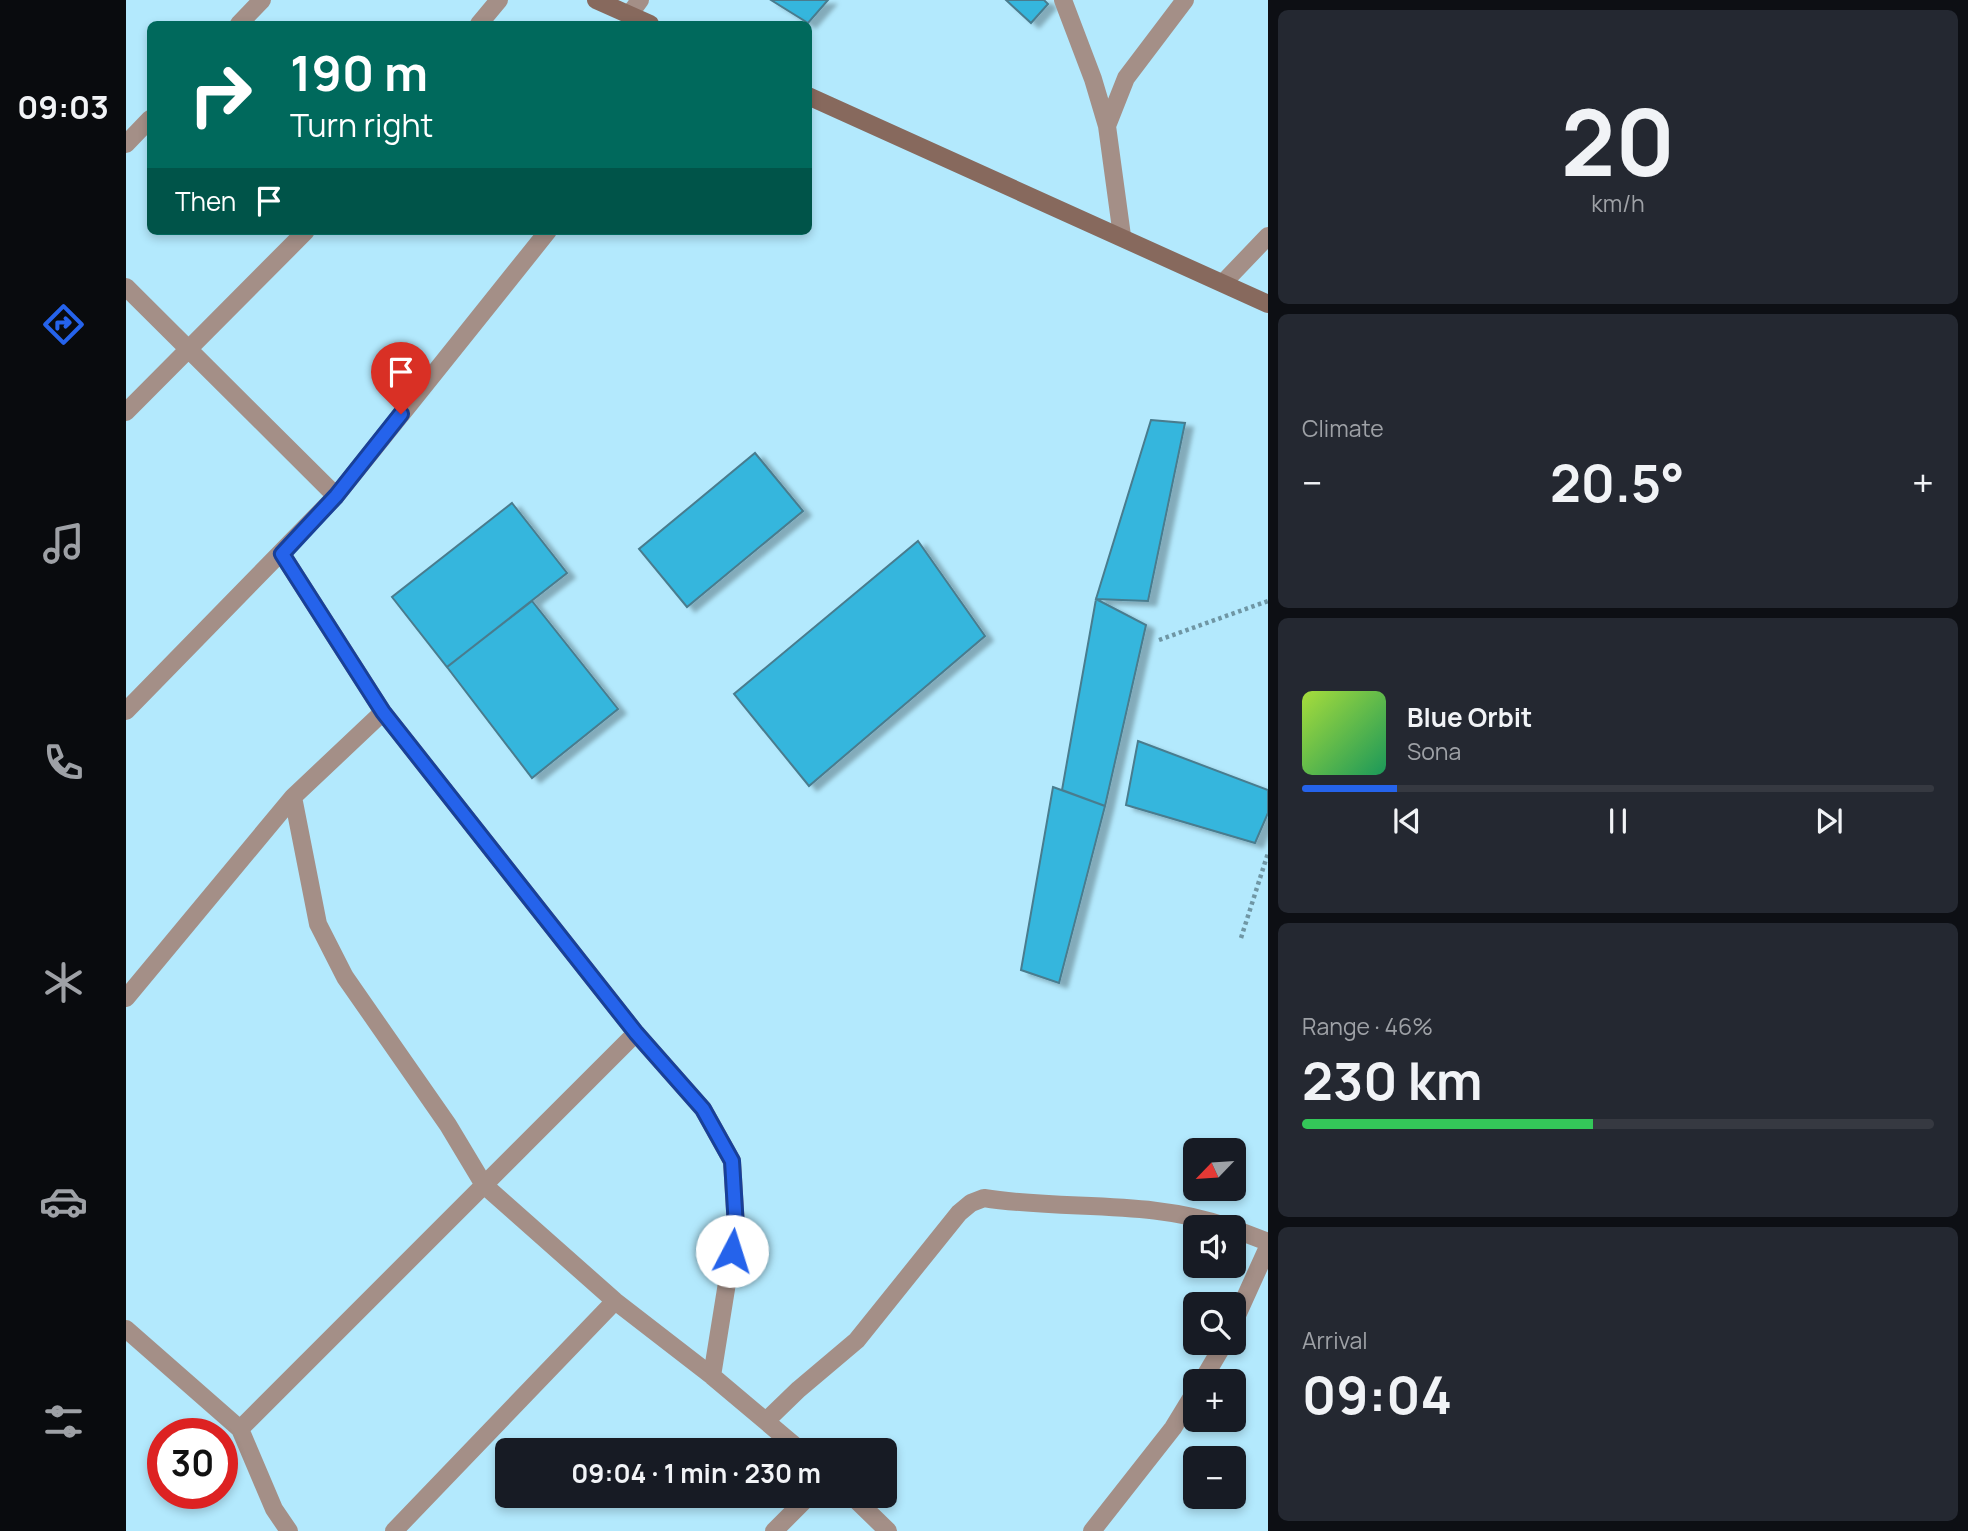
<!DOCTYPE html>
<html lang="en">
<head>
<meta charset="utf-8">
<style>
  :root { --surface:#171b24; --page:#242831; --text:#f1f3f6; --muted:#9ea1a6; --line:#363941; --accent:#2563eb }
  body { margin:0; font-family:Manrope,sans-serif; background:var(--page); color:var(--text); height:100vh; display:flex; flex-direction:column; font-size:26px; white-space:nowrap }
  * { box-sizing:border-box; margin:0 }
  p { font-size:23px; color:var(--muted) }
  .icon { flex:none; width:38px; height:38px; fill:none; stroke:currentColor; stroke-width:2; stroke-linecap:round; stroke-linejoin:round }
  .map { position:relative; flex:1; overflow:hidden }
  .sheet { display:flex; flex-direction:column; gap:10px; padding:10px; background:#0d0f14; width:700px }
  .sheet>* { flex:none }
  .hud { position:absolute; left:21px; top:21px; width:665px; height:214px; border-radius:10px; box-shadow:0 4px 10px #0003; background:#00695c; color:#fff; overflow:hidden }
  .needle { width:46px; rotate:245deg }
  .fabs { position:absolute; left:1057px; top:1138px; display:grid; gap:14px }
  .fabs a { display:grid; place-items:center; width:63px; height:63px; border-radius:10px; background:var(--surface); box-shadow:0 4px 10px #0003; font-size:35px }
  .speed { position:absolute; left:21px; top:1418px; display:flex; gap:14px; font-size:35px; font-weight:700; text-align:center }
  .speed>* { display:grid; place-content:center; width:91px; height:91px; border-radius:50%; background:var(--surface); box-shadow:0 4px 10px #0003; line-height:1 }
  .speed .limit { border:10px solid #d22; background:#fff; color:#111 }
  .pin { position:absolute; display:grid; place-items:center; width:60px; height:60px; color:#fff; margin:-72px -30px; border-radius:50% 50% 50% 0; rotate:-45deg; box-shadow:0 0 7px #0007 }
  .pin .icon { rotate:45deg }
  .me { position:absolute; width:77px; margin:-38px; rotate:5deg; stroke-linejoin:round; filter:drop-shadow(0 0 5px #0008) }
  .turn { display:flex; align-items:center; gap:24px; height:147px; padding:0 28px; font-size:32px }
  .turn .icon { width:91px; height:91px; stroke-width:2.5 }
  .turn b { display:block; font-size:49px; line-height:60px }
  .then { display:flex; align-items:center; height:66px; padding:0 28px; background:#0003; gap:14px; font-size:26px }
  .big { font-size:52px; font-weight:700; line-height:1.1 }
  .sheet .widget { flex:1; display:flex; flex-direction:column; justify-content:center; gap:10px; min-width:0; padding:0 24px; border-radius:10px; background:var(--page) }
  .sheet .dial { align-items:center; gap:0 }
  .dial b { font-size:91px; line-height:1 }
  .song { display:flex; align-items:center; gap:21px }
  .cover { width:84px; height:84px; border-radius:10px; background:linear-gradient(135deg,hsl(80 70% 55%),hsl(150 70% 35%)) }
  .played { height:7px; border-radius:4px; background:linear-gradient(90deg,var(--accent) 15%,var(--line) 15%) }
  .keys { display:flex; justify-content:space-around; direction:ltr }
  .heat { display:flex; justify-content:space-between; align-items:center; font-size:38px; direction:ltr }
  .charge { height:10px; border-radius:5px; background:linear-gradient(90deg,#34c759 46%,var(--line) 0) }
  .trip { position:absolute; left:369px; top:1438px; width:402px; height:70px; border-radius:10px; background:var(--surface); box-shadow:0 4px 10px #0003; font-weight:700; line-height:70px; text-align:center }
  main { display:flex; flex:1; min-height:0 }
  .dock { display:flex; flex-direction:column; width:126px; justify-content:space-around; align-items:center; background:#090b0e; color:var(--muted) }
  .dock .icon { width:49px; height:49px }
  .dock .on { color:var(--accent) }
  .dock b { font-size:32px; color:var(--text) }
  .map>svg:first-child { display:block }
</style>
</head>
<body>
<main>
<nav class="dock">
<b>09:03</b>
<svg class="icon on" aria-label="directions" viewBox="0 0 24 24"><path d="M12 3l9 9-9 9-9-9zM9 14v-3h6M13 9l2 2-2 2"/></svg>
<svg class="icon" aria-label="music" viewBox="0 0 24 24"><path d="M9 18V5l10-2v13"/><circle cx="6" cy="18" r="3"/><circle cx="16" cy="16" r="3"/></svg>
<svg class="icon" aria-label="phone" viewBox="0 0 24 24"><path d="M5 4h4l2 5-3 2q2 4 5 5l2-3 5 2v4C11 20 4 13 5 4z"/></svg>
<svg class="icon" aria-label="climate" viewBox="0 0 24 24"><path d="M12 3v18M4 7l16 10M4 17L20 7"/></svg>
<svg class="icon" aria-label="car" viewBox="0 0 24 24"><path d="M5 17H2v-5l4-1 3-4h7l3 4 3 1v5h-3M9 17h6M6 11h13"/><circle cx="7" cy="17" r="2"/><circle cx="17" cy="17" r="2"/></svg>
<svg class="icon" aria-label="filters" viewBox="0 0 24 24"><path d="M4 7h16M4 17h16"/><circle cx="9" cy="7" r="2"/><circle cx="15" cy="17" r="2"/></svg>
</nav>
<div class="map">
<svg width="1142" height="1531" viewBox="0 0 1142 1531">
  <defs>
    <filter id="shadow"><feDropShadow dx="8" dy="4.5" stdDeviation="2" flood-color="#0004"/></filter>
  </defs>
  <rect width="100%" height="100%" fill="#b3e9fd"/>
  <path fill="#34b6dd" stroke="#497c8e" stroke-width="2" filter="url(#shadow)" d="M645 0H702L682 23Z
    M880 0H918L922 4 905 23Z
    M1025 420 1059 423 1022 601 970 599Z
    M629 453 677 511 561 607 513 549Z
    M386 503 441 573 321 667 266 597Z
    M792 541 859 636 683 786 608 694Z
    M970 599 1020 625 979 806 936 790Z
    M406 601 492 709 406 778 321 667Z
    M1012 741 1142 790V813L1129 843 1000 805Z
    M927 787 979 806 933 983 895 970Z"/>
  <g fill="none" stroke-linecap="round" stroke-linejoin="round">
    <path stroke="#6f96a4" stroke-width="4.5" stroke-dasharray="3.5 3.5" stroke-linecap="butt" d="M1033 640 1142 601
      M1115 938 1142 853"/>
    <path stroke="#a48f87" stroke-width="18" d="M937 0 967 79 981 126
      M503 15 514 0
      M113 24 136 0
      M353 24 373 0
      M0 144 24 119
      M996 236 981 126 1000 78 1059 0
      M1097 283 1142 236
      M0 287 210 496 0 711
      M0 412 180 231
      M210 496 422 231
      M156 554 257 712 510 1033 577 1109 606 1161 610 1227 586 1376
      M257 712 167 797 192 924 219 977 322 1125 358 1185 489 1301 586 1376 675 1451
      M0 998 167 797
      M1108 1229 1142 1242
      M1108 1322 1142 1247
      M0 1329 114 1429 148 1509 163 1531
      M1076 1381 1099 1342
      M640 1421 673 1389 731 1340 833 1213 845 1203 858 1198C938 1211 1025 1199 1102 1227
      M114 1429 510 1033
      M726 1496 762 1531
      M268 1531 489 1301
      M648 1531 683 1496
      M966 1531 1047 1428 1069 1392"/>
    <path stroke="#87695d" stroke-width="18" d="M470 0 524 24
      M682 96 1142 304"/>
  </g>
  <g fill="none" stroke-linecap="round" stroke-linejoin="round">
    <defs>
      <path id="route" d="M275 414 210 496 156 554 257 712 510 1033 577 1109 606 1161 610 1227 606 1251"/>
    </defs>
    <use href="#route" stroke="#184099" stroke-width="18"/>
    <use href="#route" stroke="#2563eb" stroke-width="12"/>
  </g>
</svg>
<div class="fabs">
<a><svg class="needle" viewBox="-14 -14 28 28"><path d="M0-13l5 13h-10z" fill="#e53935"/><path d="M0 13l5-13h-10z" fill="#9ea1a6"/></svg></a>
<a><svg class="icon" aria-label="sound" viewBox="0 0 24 24"><path d="M4 9h4l5-4v14l-5-4H4zM17 9q2 3 0 6"/></svg></a>
<a><svg class="icon" aria-label="search" viewBox="0 0 24 24"><circle cx="10" cy="10" r="6"/><path d="M15 15l6 6"/></svg></a>
<a>+</a>
<a>−</a>
</div>
<div class="speed"><div class="limit">30</div></div>
<div class="pin" style="left:275px;top:414px;background:#d93025"><svg class="icon" aria-label="arrive" viewBox="0 0 24 24"><path d="M6 21V4h12l-3 4 3 4H6"/></svg></div>
<svg class="me" style="left:606px;top:1251px" viewBox="-20 -20 40 40"><circle r="19" fill="#fff"/><path d="M0-13L10 11 0 6-10 11z" fill="#2563eb"/></svg>
<div class="trip">09:04 · 1 min · 230 m</div>
<div class="hud">
<div class="turn"><svg class="icon" aria-label="right" viewBox="0 0 24 24"><path d="M7 20v-9h11M14 6l5 5-5 5"/></svg><div><b>190 m</b>Turn right</div></div>
<div class="then">Then<svg class="icon" aria-label="arrive" viewBox="0 0 24 24"><path d="M6 21V4h12l-3 4 3 4H6"/></svg></div>
</div>
</div>
<section class="sheet">
<div class="widget dial"><b>20</b><p>km/h</p></div>
<div class="widget"><p>Climate</p>
<div class="heat"><a>−</a><b class="big">20.5°</b><a>+</a></div>
</div>
<div class="widget">
<div class="song"><i class="cover"></i><div><b>Blue Orbit</b><p>Sona</p></div></div>
<div class="played"></div>
<div class="keys"><svg class="icon" aria-label="previous" viewBox="0 0 24 24"><path d="M18 5L8 12l10 7zM5 5v14"/></svg><svg class="icon" aria-label="pause" viewBox="0 0 24 24"><path d="M8 5v14M16 5v14"/></svg><svg class="icon" aria-label="next" viewBox="0 0 24 24"><path d="M6 5l10 7-10 7zM19 5v14"/></svg></div>
</div>
<div class="widget"><p>Range · 46%</p><b class="big">230 km</b><div class="charge"></div></div>
<div class="widget"><p>Arrival</p><b class="big">09:04</b></div>
</section>
</main>
</body>
</html>
